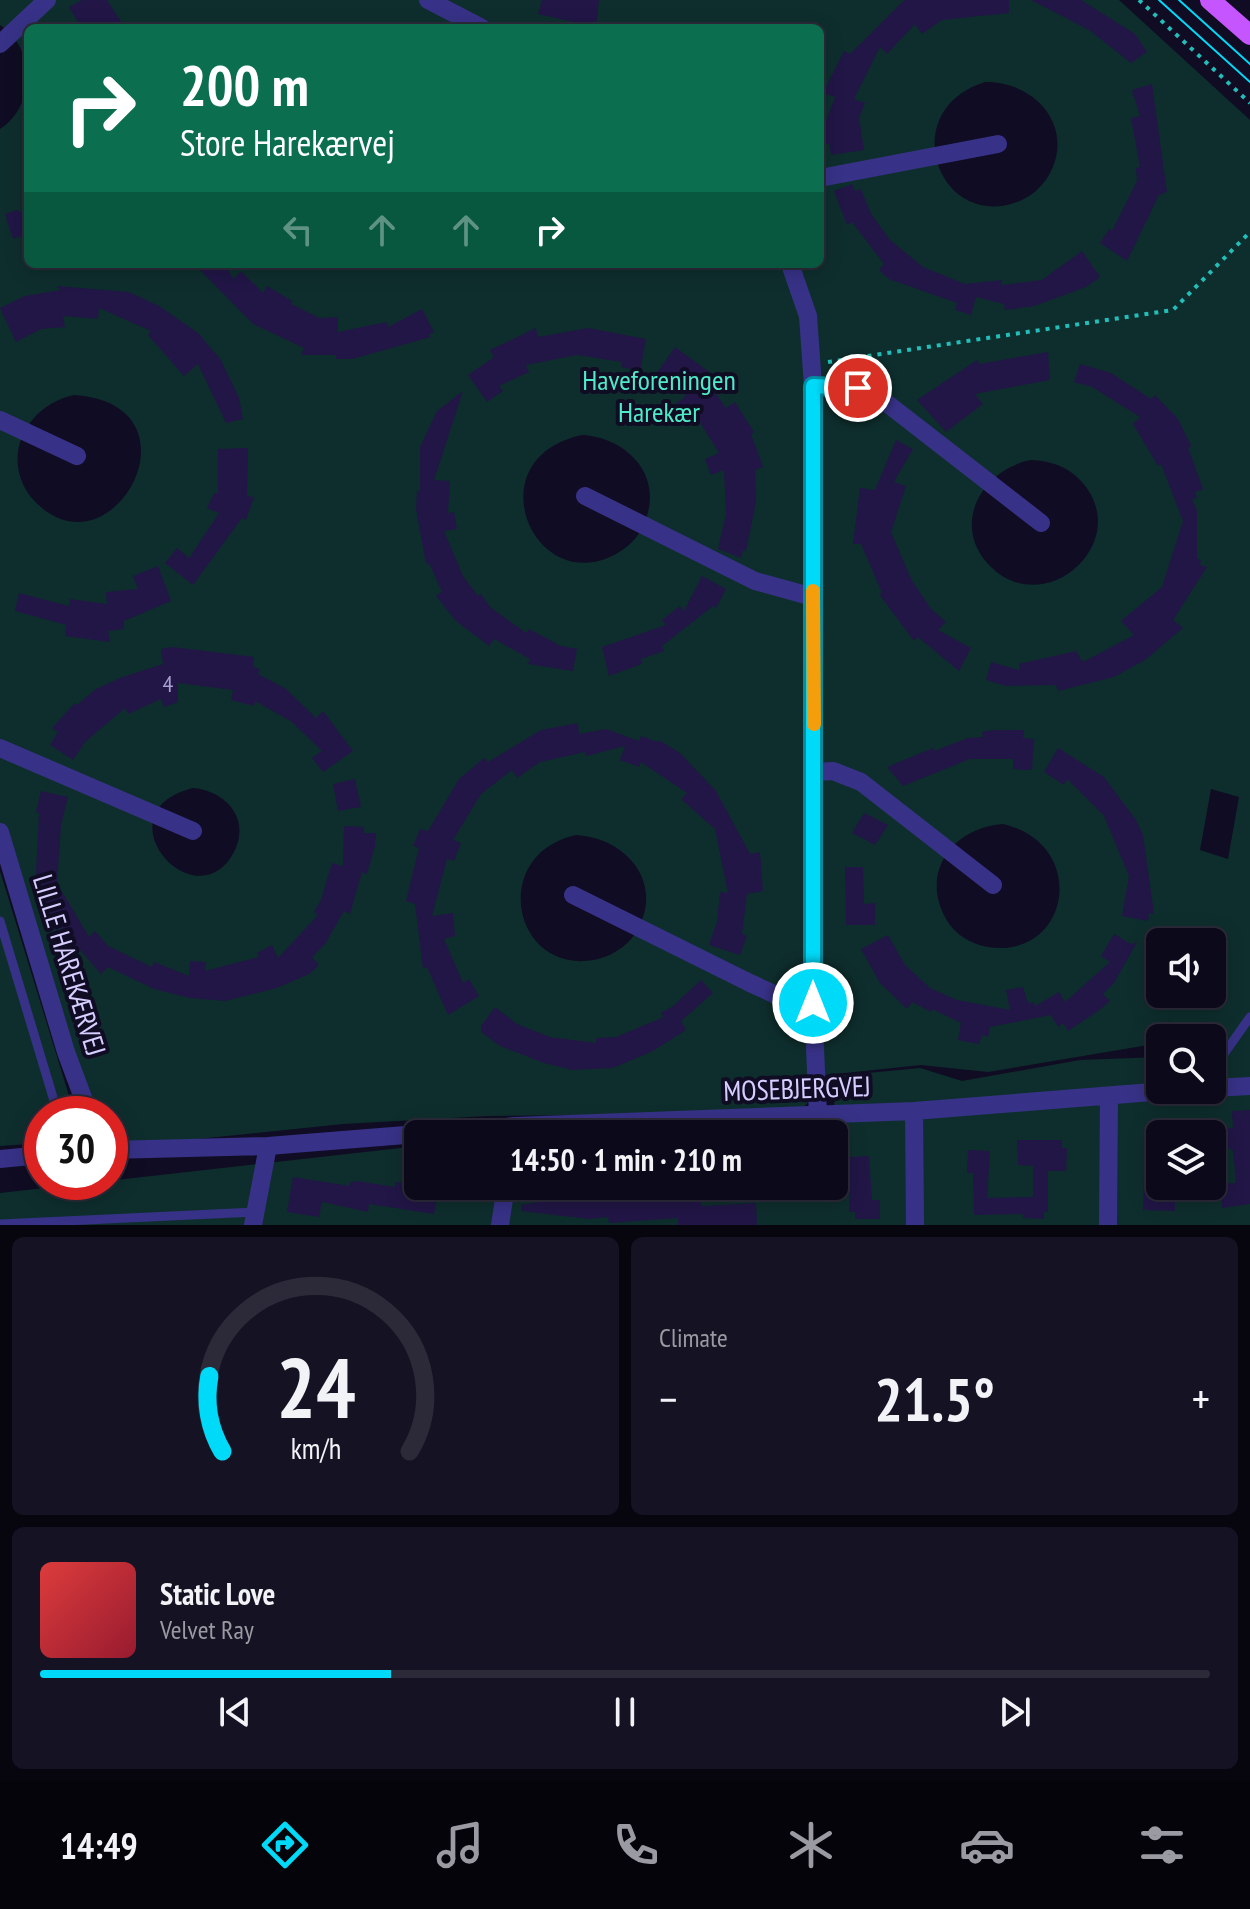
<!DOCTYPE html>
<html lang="en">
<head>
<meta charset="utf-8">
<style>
  :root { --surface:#0c091a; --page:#151223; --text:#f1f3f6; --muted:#9a9aa2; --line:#2c2a39; --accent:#00daf9 }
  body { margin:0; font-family:"PT Sans Narrow",sans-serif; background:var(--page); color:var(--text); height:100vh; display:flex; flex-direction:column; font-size:30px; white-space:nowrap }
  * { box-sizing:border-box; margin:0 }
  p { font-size:26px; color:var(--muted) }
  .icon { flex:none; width:44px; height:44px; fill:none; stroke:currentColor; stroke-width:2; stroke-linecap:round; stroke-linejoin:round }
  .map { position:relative; height:1225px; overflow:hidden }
  .sheet { display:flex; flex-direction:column; gap:12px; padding:12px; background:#07050e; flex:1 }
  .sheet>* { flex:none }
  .hud { position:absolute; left:24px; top:24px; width:800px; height:244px; border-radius:12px; box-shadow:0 4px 20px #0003,0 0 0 2px var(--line); background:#0b6e4f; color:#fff; overflow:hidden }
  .tools { position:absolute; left:1146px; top:928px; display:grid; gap:16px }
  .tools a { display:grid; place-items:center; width:80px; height:80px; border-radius:12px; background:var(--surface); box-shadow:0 4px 20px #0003,0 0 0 2px var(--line); font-size:40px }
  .speed { position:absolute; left:24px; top:1096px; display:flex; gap:16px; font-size:40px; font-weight:700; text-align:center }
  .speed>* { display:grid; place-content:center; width:104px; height:104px; border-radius:50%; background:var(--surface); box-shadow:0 4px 20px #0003,0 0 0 2px var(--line); line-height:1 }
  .speed .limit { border:12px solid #d22; background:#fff; color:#111 }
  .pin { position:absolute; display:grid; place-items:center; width:68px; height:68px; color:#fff; margin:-34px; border:4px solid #fff; border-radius:50%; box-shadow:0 2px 8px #0007 }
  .me { position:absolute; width:88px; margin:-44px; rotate:0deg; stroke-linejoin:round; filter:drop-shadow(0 0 6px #0008) }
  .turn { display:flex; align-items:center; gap:28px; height:168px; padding:0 24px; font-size:36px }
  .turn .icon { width:104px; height:104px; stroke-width:2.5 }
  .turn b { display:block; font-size:56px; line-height:68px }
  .lanes { display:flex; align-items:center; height:76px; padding:0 24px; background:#0003; justify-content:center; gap:40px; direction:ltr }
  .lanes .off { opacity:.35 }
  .big { font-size:60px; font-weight:800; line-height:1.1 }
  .sheet .card { flex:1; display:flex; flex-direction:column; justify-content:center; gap:12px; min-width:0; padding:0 28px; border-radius:12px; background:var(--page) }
  .sheet .dial { align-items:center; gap:0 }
  .dial svg { height:208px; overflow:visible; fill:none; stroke:var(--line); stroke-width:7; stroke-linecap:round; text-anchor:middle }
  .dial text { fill:var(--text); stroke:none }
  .song { display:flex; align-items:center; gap:24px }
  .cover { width:96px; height:96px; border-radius:12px; background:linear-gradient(135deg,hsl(0 70% 55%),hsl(350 70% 35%)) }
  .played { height:8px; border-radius:4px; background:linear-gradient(90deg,var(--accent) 30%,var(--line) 30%) }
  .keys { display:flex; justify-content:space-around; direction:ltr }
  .heat { display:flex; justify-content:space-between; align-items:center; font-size:44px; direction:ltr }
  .sheet .tiles { flex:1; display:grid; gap:12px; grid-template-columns:1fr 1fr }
  .card:last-child { grid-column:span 2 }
  .trip { position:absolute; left:404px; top:1120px; width:444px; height:80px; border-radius:12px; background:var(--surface); box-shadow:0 4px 20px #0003,0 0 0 2px var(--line); font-weight:800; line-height:80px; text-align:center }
  .dock { display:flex; height:128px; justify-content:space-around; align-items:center; background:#05040a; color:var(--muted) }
  .dock .icon { width:56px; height:56px }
  .dock .active { color:var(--accent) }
  .dock b { font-size:36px; color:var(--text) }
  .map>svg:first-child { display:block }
</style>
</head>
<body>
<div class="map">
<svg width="1250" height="1225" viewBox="0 0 1250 1225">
  <rect width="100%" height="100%" fill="#100c23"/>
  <path fill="#0e2e2d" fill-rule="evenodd" d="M0 0H1119L1250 120V1225H0V1193L418 1146V1186H834V1134H543L772 1114 488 1116 343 1124 110 1148V1114H42V1143L0 1146V871L74 1112 76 1106 0 853V129C36 106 36 48 0 25ZM28 28H820V264H28ZM985 82C1034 81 1076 126 1049 175 1042 187 1031 197 1017 202 938 231 895 110 985 82ZM74 395C211 404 108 589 30 496 0 454 28 405 74 395ZM582 435C622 437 659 469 648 512 644 530 633 545 616 554 533 599 474 458 582 435ZM1031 460C1051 461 1067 466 1081 481 1136 541 1044 623 989 565 950 524 983 469 1031 460ZM193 788C226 791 251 819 234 852 196 924 97 812 193 788ZM1211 789 1239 797 1228 859 1200 850ZM1003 824C1090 844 1070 960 988 947 970 944 953 933 945 917 920 870 955 827 1003 824ZM576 835C628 838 666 885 635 934 626 947 610 957 594 960 512 974 489 854 576 835ZM1160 942H1212V994H1160ZM1170 1018 1168 1038H1212V1090H1160V1057L1080 1060 962 1081 920 1068 836 1076 834 1109 803 1108 810 1100 811 1089H797V1078L921 1065 988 1072 1160 1043V1038H1166ZM1160 1134H1212V1186H1160Z"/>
  <path fill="#211646" d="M82 0H107L125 28H82L69 7Z
    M542 0H599L596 27 538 14Z
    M904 0H1009V13L942 20 922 34 915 24 887 54 880 47 854 99 865 103 859 118 864 150 831 155 829 144H820V137L835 97 823 93 844 51 850 54Z
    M1031 0H1081L1135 34 1147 52 1131 63 1089 30Z
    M1152 84 1167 192 1159 195 1127 261 1100 243 1109 229 1112 231 1137 181 1136 168 1140 167 1131 118 1140 116 1132 90Z
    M852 184 855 191 861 189 871 214 890 240 923 267 965 284 1002 280V285L1042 280 1082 251 1100 277 1086 287 1034 306 1005 310 1004 304 976 297 971 315 955 310 957 303 889 279 879 270 884 264 852 222 847 225 834 191Z
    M17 210 25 215 28 234 13 239 5 214Z
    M194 264H225L233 279 241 271 263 293 267 286 292 301 291 304 319 318 338 317V332L387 322 388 327 422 309 434 332 429 334 431 337 352 359H336V355H301L304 348 253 324Z
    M56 286 129 292 159 306 198 333 221 360 239 398 243 419 226 423 198 364 184 376 148 335 151 331 99 308 98 319 63 316 65 327 41 329 16 342 0 308 25 296 61 290Z
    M536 328 538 337 588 328 646 339 640 371 621 367 622 362 577 355 526 365 529 372 499 386 503 391 487 402 468 375 494 357 490 350Z
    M675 347 716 377 708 383 726 408 735 402 754 432 751 434 763 467 755 470 756 502 746 551 743 550 741 558 718 549 726 514 724 470 711 475 705 459 719 453 693 411 684 418 674 405 686 396 656 374Z
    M1048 352 1050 380 975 394 983 404 946 432 917 400 977 360 979 364Z
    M1080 364 1111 373 1151 399 1155 395 1178 419 1191 446 1188 448 1203 489 1195 492 1197 497 1192 499 1197 511V559L1201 560 1200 565 1207 567 1173 620 1183 628 1145 660 1114 677 1058 691 1056 685 1006 686 986 680 991 662 1019 670V664L1076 651 1083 662 1134 635 1121 621 1162 587 1183 521 1161 464 1158 466 1133 424 1140 417 1092 387 1074 382Z
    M463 391 434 480 450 481 448 513 454 512 457 529 444 531 463 576 478 596 481 594 490 607 526 633 529 629 561 646 577 649 573 671 528 664 530 659 494 639 489 646 456 621 436 596 442 592 429 563 426 564 416 509 417 491H420V447L437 411Z
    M896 440 913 449 894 482 906 486 891 532 911 579 931 609 946 622 938 630 971 648 959 671 918 637 914 641 879 594 882 593 861 544H853L860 488 875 490Z
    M248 448 247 496 254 497 246 520 242 518 193 585 165 563 177 548 189 558 219 513 207 508 214 493 218 494V449Z
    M158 566 171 601 124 621V629L108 631 110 642 65 636 66 625 15 611 19 593 69 606 70 599 107 604 106 592 138 589 133 576Z
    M702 576 726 589 716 608 713 606 662 646 664 651 641 659 642 664 609 676 602 647 666 625 662 620 680 606 684 611Z
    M173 647 254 657 253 667 260 669 258 674 286 689 316 718 323 711 353 751 323 772 312 758 322 751 292 722 255 701 254 706 231 700 233 690 178 683V702L164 707 161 699 128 714 125 708 85 742 73 760 50 745 58 732 52 728 75 703 77 705 96 689 120 678 163 664 161 649Z
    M578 723 579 734 606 729 639 741 641 736 658 742 659 740 680 753 716 791 750 854 760 852 763 891 747 894 742 934 747 936 740 955 709 945 717 922 720 892 728 893 715 829 681 799 687 793 641 762 639 767 620 760 625 746 586 756 585 752 540 762 517 778 512 770 481 794 453 840 461 843 454 861 447 859 432 916 453 913 455 936 444 939 463 983 469 979 479 996 448 1015 427 967 423 969 415 904 406 901 419 848 413 846 420 829 428 831 459 779 484 758 488 762 541 730Z
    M993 730H1024L1023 738 1034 739 1032 770 1013 769V759H970L903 786 887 767 933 748 934 751 968 738 983 737 982 732Z
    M1058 748 1104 777 1136 820 1143 835 1154 914 1149 913 1148 921 1122 916 1129 876 1104 816 1067 779 1064 785 1044 772Z
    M355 779 361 807 338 811 333 784Z
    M41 791 68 797 61 825 57 883 89 937 95 931 108 946 152 967 154 962 189 976 190 961 206 962 205 971 259 957 257 953 272 945 278 958 318 915 314 912 321 900 332 863 343 866 344 826 364 827V833H376L375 846 367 874 362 872 350 914 344 911 325 944 312 957 319 965 309 974 277 988 225 1001 190 998 154 989 108 967 101 974 61 928 56 931 43 908 36 873 39 813 36 812Z
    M864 813 888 825 875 845 852 833Z
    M845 867H863L864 904 875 903V925H846Z
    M1114 934 1131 944 1137 942 1114 983 1103 994 1110 1001 1098 1011 1068 1031 1063 1023 1058 1027 1051 1015 990 1027 988 1037 982 1035 979 1044 958 1040 961 1023 932 1009 931 1012 912 1002 907 1009 880 983 861 949 888 935 905 965 930 988 957 1000 1010 1010 1006 990 1023 987 1028 1003 1033 1002 1035 1006 1059 992 1065 1002 1110 962 1101 956Z
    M701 980 713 993 681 1021 686 1030 653 1051 613 1068 572 1070 544 1063 500 1046 481 1032V1026L495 1007 517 1024 550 1037 596 1043V1038L616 1037 664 1017 661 1013 673 1006Z
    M1250 1110V1204L1222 1208 1221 1184 1236 1183 1233 1151 1227 1147 1226 1128H1233L1232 1111Z
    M1017 1140H1062V1148H1067L1066 1171H1048V1212H1044V1219L1023 1218V1214L974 1215 973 1173H967L968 1150 990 1151 987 1198 1033 1197V1166L1018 1165Z
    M869 1156 872 1200H880V1219H855V1212H849L850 1182 846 1175 838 1176 837 1158Z
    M293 1177 350 1186V1182L357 1181 395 1187V1182L425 1186 424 1190 438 1192 434 1214 369 1204 368 1212 322 1202 319 1217 287 1212Z
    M1144 1178H1160V1186H1175V1211L1143 1210Z
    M540 1186H566L565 1198 613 1190 614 1199 700 1189 701 1206 756 1203 757 1225H678V1218L609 1223 608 1217 589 1219 521 1211V1205L539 1202Z"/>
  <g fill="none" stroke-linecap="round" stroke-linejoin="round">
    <path stroke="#23beb9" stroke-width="4" stroke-dasharray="4 6" stroke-linecap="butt" d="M1139 0 1250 103
      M828 362 1173 310 1250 232"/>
    <path stroke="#373287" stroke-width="9" d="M0 921 58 1114
      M1212 1071 1250 1017
      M0 1224 256 1212"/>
    <path stroke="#373287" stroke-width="18" d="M428 0 482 28
      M0 44 47 0
      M820 178 998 144
      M790 264 808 316 813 386V1003L818 1116
      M813 386 858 388 884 401 1041 523
      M0 420 77 456
      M585 496 755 581 813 597
      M0 748 193 831
      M814 772 833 771 861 782 993 885
      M0 832 66 1052 89 1114
      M573 895 750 983 789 1001 813 1003
      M1212 1088 1250 1086
      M914 1111 915 1225
      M418 1134 515 1126 914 1111 1177 1090
      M110 1150 268 1146 418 1134
      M0 1159 42 1155
      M253 1225 268 1146
      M500 1225 506 1186
      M1108 1225 1109 1096"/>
    <path stroke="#c455ff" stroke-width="20" d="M1210 0 1250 35"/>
    <path stroke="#00daf9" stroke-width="2" d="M1159 0 1250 82
      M1179 0 1250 64"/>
  </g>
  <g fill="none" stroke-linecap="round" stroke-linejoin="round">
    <defs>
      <path id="route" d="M813 1003V386L858 388"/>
    </defs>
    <use href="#route" stroke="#008ea2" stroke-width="20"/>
    <use href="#route" stroke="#00daf9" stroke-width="14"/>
    <path stroke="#f59e0b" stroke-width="14" d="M813 591 814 724"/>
  </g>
  <g text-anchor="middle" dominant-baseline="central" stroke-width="8" stroke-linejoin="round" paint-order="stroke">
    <g font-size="24" fill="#a8a0d1">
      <text x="168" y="683">4</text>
    </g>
    <g font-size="28" fill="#4feac7" stroke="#100c23">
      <text x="659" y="379">Haveforeningen<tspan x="659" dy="32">Harekær</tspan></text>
    </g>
    <g font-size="28" fill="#d5ceff" stroke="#100c23">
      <text transform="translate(70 965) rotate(73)">LILLE HAREKÆRVEJ</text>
      <text transform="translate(797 1088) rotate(-2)">MOSEBJERGVEJ</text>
    </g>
  </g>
</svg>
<div class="tools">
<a><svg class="icon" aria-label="sound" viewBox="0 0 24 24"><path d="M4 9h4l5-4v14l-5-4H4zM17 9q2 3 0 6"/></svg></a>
<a><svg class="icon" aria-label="search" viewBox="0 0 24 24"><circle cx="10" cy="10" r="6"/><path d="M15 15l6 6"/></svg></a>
<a><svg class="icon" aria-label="layers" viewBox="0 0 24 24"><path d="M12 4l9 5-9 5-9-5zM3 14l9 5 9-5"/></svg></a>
</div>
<div class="speed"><div class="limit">30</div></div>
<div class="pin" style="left:858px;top:388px;background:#d93025"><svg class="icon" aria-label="arrive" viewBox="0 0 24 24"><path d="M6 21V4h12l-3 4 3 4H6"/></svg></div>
<svg class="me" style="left:813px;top:1003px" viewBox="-20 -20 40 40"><circle r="17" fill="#00daf9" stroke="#fff" stroke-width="3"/><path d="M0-11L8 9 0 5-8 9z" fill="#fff"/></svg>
<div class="trip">14:50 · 1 min · 210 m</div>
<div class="hud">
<div class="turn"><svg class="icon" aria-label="right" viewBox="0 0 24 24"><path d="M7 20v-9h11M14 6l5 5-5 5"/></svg><div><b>200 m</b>Store Harekærvej</div></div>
<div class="lanes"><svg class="icon off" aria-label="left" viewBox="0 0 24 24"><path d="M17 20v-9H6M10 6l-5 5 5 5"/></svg><svg class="icon off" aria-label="ahead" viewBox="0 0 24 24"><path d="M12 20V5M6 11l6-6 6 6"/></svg><svg class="icon off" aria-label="ahead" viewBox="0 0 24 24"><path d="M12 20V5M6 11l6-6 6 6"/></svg><svg class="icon" aria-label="right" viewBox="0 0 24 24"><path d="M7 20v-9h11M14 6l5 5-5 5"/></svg></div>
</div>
</div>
<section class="sheet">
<div class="tiles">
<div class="card dial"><svg viewBox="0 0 100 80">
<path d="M14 69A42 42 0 1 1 86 69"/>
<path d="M14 69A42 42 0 0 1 9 40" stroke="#00daf9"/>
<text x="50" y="56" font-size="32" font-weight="700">24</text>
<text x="50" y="72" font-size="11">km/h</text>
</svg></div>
<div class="card"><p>Climate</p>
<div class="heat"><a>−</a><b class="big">21.5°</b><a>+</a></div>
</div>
<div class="card">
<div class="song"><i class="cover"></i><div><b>Static Love</b><p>Velvet Ray</p></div></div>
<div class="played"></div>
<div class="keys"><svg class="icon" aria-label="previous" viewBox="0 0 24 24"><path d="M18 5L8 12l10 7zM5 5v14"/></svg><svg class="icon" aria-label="pause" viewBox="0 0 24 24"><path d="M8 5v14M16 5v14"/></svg><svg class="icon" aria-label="next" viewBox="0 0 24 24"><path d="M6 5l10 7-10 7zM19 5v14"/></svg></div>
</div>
</div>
</section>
<nav class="dock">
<b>14:49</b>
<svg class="icon active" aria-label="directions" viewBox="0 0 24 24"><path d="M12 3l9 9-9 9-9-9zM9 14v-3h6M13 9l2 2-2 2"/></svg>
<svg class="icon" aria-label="music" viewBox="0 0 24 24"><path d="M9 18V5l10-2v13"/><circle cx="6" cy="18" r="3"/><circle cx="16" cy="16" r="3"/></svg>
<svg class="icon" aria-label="phone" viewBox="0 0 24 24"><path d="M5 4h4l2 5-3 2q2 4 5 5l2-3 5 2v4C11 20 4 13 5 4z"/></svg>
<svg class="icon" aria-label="climate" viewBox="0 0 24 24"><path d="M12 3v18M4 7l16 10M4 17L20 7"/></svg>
<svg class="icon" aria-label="car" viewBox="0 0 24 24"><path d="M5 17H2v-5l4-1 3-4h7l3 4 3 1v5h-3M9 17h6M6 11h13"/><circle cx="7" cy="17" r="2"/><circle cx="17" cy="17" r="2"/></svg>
<svg class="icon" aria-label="filters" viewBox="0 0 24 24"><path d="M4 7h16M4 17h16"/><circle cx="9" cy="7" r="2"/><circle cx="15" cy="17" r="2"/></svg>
</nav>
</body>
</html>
